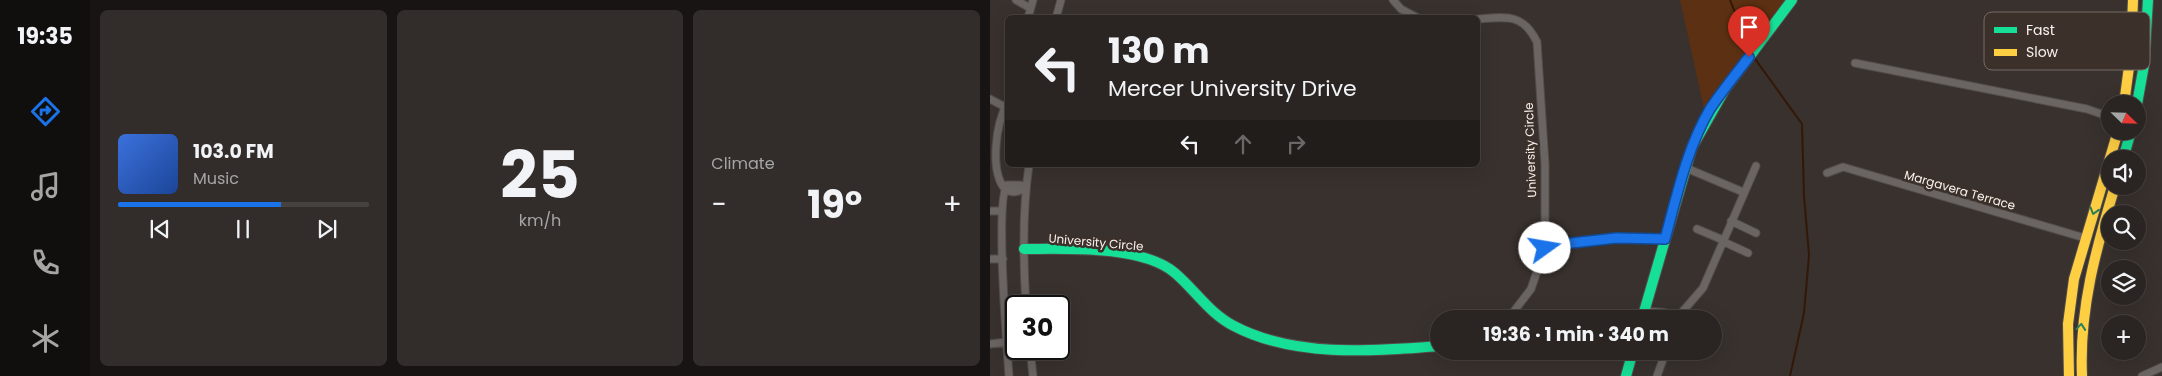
<!DOCTYPE html>
<html lang="en">
<head>
<meta charset="utf-8">
<style>
  :root { --surface:#2a2522; --page:#322d2a; --text:#f1f3f6; --muted:#a5a5a5; --line:#464240; --accent:#1a73e8 }
  body { margin:0; font-family:Poppins,sans-serif; background:var(--page); color:var(--text); height:100vh; display:flex; flex-direction:column; font-size:19px; white-space:nowrap }
  * { box-sizing:border-box; margin:0 }
  p { font-size:16px; color:var(--muted) }
  .icon { flex:none; width:28px; height:28px; fill:none; stroke:currentColor; stroke-width:2; stroke-linecap:round; stroke-linejoin:round }
  .map { position:relative; flex:1; overflow:hidden }
  .drawer { display:flex; flex-direction:column; gap:10px; padding:10px; background:#171413; width:900px }
  .drawer>* { flex:none }
  .banner { position:absolute; left:15px; top:15px; width:475px; height:152px; border-radius:8px; box-shadow:0 5px 20px #0002,0 0 0 1px var(--line); background:#2a2522; color:var(--text); overflow:hidden }
  .needle { width:32px; rotate:113deg }
  .fabs { position:absolute; left:1111px; top:95px; display:grid; gap:10px }
  .fabs a { display:grid; place-items:center; width:45px; height:45px; border-radius:50%; background:var(--surface); box-shadow:0 5px 20px #0002,0 0 0 1px var(--line); font-size:25px }
  .speed { position:absolute; left:15px; top:295px; display:flex; gap:10px; font-size:25px; font-weight:700; text-align:center }
  .speed>* { display:grid; place-content:center; width:65px; height:65px; border-radius:50%; background:var(--surface); box-shadow:0 5px 20px #0002,0 0 0 1px var(--line); line-height:1 }
  .speed .limit { border:2px solid #111; border-radius:8px; background:#fff; color:#111 }
  .pin { position:absolute; display:grid; place-items:center; width:42px; height:42px; color:#fff; margin:-51px -21px; border-radius:50% 50% 50% 0; rotate:-45deg; box-shadow:0 0 5px #0007 }
  .pin .icon { rotate:45deg }
  .me { position:absolute; width:55px; margin:-28px; rotate:77deg; stroke-linejoin:round; filter:drop-shadow(0 0 4px #0008) }
  .turn { display:flex; align-items:center; gap:18px; height:105px; padding:0 20px; font-size:22px }
  .turn .icon { width:65px; height:65px; stroke-width:2.5 }
  .turn b { display:block; font-size:35px; line-height:42px }
  .lanes { display:flex; align-items:center; height:48px; padding:0 20px; background:#0003; justify-content:center; gap:25px; direction:ltr }
  .lanes .off { opacity:.35 }
  .big { font-size:38px; font-weight:700; line-height:1.1 }
  .drawer .card { flex:1; display:flex; flex-direction:column; justify-content:center; gap:8px; min-width:0; padding:0 18px; border-radius:8px; background:var(--page) }
  .drawer .dial { align-items:center; gap:0 }
  .dial b { font-size:65px; line-height:1 }
  .song { display:flex; align-items:center; gap:15px }
  .cover { width:60px; height:60px; border-radius:8px; background:linear-gradient(135deg,hsl(220 70% 55%),hsl(220 70% 35%)) }
  .played { height:5px; border-radius:2px; background:linear-gradient(90deg,var(--accent) 65%,var(--line) 65%) }
  .keys { display:flex; justify-content:space-around; direction:ltr }
  .heat { display:flex; justify-content:space-between; align-items:center; font-size:28px; direction:ltr }
  .drawer .tiles { flex:1; display:grid; gap:10px; grid-template-columns:repeat(3,1fr) }
  .trip { position:absolute; left:440px; top:310px; width:292px; height:50px; border-radius:25px; background:var(--surface); box-shadow:0 5px 20px #0002,0 0 0 1px var(--line); font-weight:700; line-height:50px; text-align:center }
  main { display:flex; flex:1; min-height:0 }
  .tab-bar { display:flex; flex-direction:column; width:90px; justify-content:space-around; align-items:center; background:#110f0e; color:var(--muted) }
  .tab-bar .icon { width:35px; height:35px }
  .tab-bar .on { color:var(--accent) }
  .tab-bar b { font-size:22px; color:var(--text) }
  .map>svg:first-child { display:block }
</style>
</head>
<body>
<main>
<nav class="tab-bar">
<b>19:35</b>
<svg class="icon on" aria-label="directions" viewBox="0 0 24 24"><path d="M12 3l9 9-9 9-9-9zM9 14v-3h6M13 9l2 2-2 2"/></svg>
<svg class="icon" aria-label="music" viewBox="0 0 24 24"><path d="M9 18V5l10-2v13"/><circle cx="6" cy="18" r="3"/><circle cx="16" cy="16" r="3"/></svg>
<svg class="icon" aria-label="phone" viewBox="0 0 24 24"><path d="M5 4h4l2 5-3 2q2 4 5 5l2-3 5 2v4C11 20 4 13 5 4z"/></svg>
<svg class="icon" aria-label="climate" viewBox="0 0 24 24"><path d="M12 3v18M4 7l16 10M4 17L20 7"/></svg>
</nav>
<section class="drawer">
<div class="tiles">
<div class="card">
<div class="song"><i class="cover"></i><div><b>103.0 FM</b><p>Music</p></div></div>
<div class="played"></div>
<div class="keys"><svg class="icon" aria-label="previous" viewBox="0 0 24 24"><path d="M18 5L8 12l10 7zM5 5v14"/></svg><svg class="icon" aria-label="pause" viewBox="0 0 24 24"><path d="M8 5v14M16 5v14"/></svg><svg class="icon" aria-label="next" viewBox="0 0 24 24"><path d="M6 5l10 7-10 7zM19 5v14"/></svg></div>
</div>
<div class="card dial"><b>25</b><p>km/h</p></div>
<div class="card"><p>Climate</p>
<div class="heat"><a>−</a><b class="big">19°</b><a>+</a></div>
</div>
</div>
</section>
<div class="map">
<svg width="1172" height="376" viewBox="0 0 1172 376">
  <rect width="100%" height="100%" fill="#38312e"/>
  <path fill="#5c3012" d="M690 0H795L757 50 715 113Z"/>
  <g fill="none" stroke-linecap="round" stroke-linejoin="round">
    <path stroke="#331807" stroke-width="2" d="M740 0 760 50
      M763 56 812 124 814 196 819 255 814 313 800 376"/>
    <defs>
      <path id="street" d="M26 0 40 8
        M403 0 411 9 428 18
        M38 18 43 0
        M66 18 71 0
        M488 19C516 17 533 13 547 42L555 164V248L541 289 518 319
        M865 63 1097 109 1120 117
        M0 99 15 107
        M18 102C5 124 0 172 15 189 22 194 29 192 36 187
        M696 168 753 192
        M837 173 853 167 1095 238
        M0 211H11
        M741 221 766 233
        M707 229 733 240
        M732 241 758 253
        M555 246 626 238 675 239
        M0 259H13
        M36 306C33 259 32 212 39 165
        M654 311C665 313 677 309 685 319
        M666 313 671 319
        M686 319 713 288 766 166
        M0 344 16 342
        M40 349 43 376
        M19 376C17 347 5 202 17 185H30L36 187
        M667 376 676 351
        M1152 376 1172 367"/>
      <path id="fast" d="M1147 104 1154 65 1158 0
        M1133 159 1141 131
        M34 249C76 249 152 245 185 273 205 290 220 314 244 326 305 358 383 351 449 346
        M652 319 702 147 735 89 802 0
        M636 376 643 351"/>
      <path id="slow" d="M1134 104 1141 52 1143 0
        M1079 376 1078 324 1084 279 1128 131
        M1092 376C1089 309 1106 249 1125 186"/>
    </defs>
    <use href="#street" stroke="#534d4a" stroke-width="9"/>
    <use href="#fast" stroke="#534d4a" stroke-width="12"/>
    <use href="#slow" stroke="#534d4a" stroke-width="12"/>
    <use href="#street" stroke="#6a6563" stroke-width="7"/>
    <use href="#fast" stroke="#16e098" stroke-width="10"/>
    <use href="#slow" stroke="#ffcf43" stroke-width="10"/>
  </g>
  <defs><path id="oneway-chevron" d="M-2-3.5L2.5 0L-2 3.5" fill="none" stroke-width="1.6" stroke-linecap="round" stroke-linejoin="round" transform="scale(1.25)"/></defs>
  <g stroke="#2b7f5c">
    <use href="#oneway-chevron" transform="translate(1104 211) rotate(107)"/>
    <use href="#oneway-chevron" transform="translate(1091 327) rotate(-85)"/>
  </g>
  <g fill="none" stroke-linecap="round" stroke-linejoin="round">
    <defs>
      <path id="route" d="M555 248V246L626 238 675 239C687 195 697 148 720 109 732 91 746 74 759 57"/>
    </defs>
    <use href="#route" stroke="#114b97" stroke-width="12"/>
    <use href="#route" stroke="#1a73e8" stroke-width="9"/>
  </g>
  <g text-anchor="middle" dominant-baseline="central" stroke-width="5" stroke-linejoin="round" paint-order="stroke">
    <g font-size="12" fill="#f9f1ed" stroke="#3c302a">
      <text transform="translate(540 150) rotate(-92)">University Circle</text>
      <text transform="translate(970 190) rotate(16)">Margavera Terrace</text>
      <text transform="translate(106 242) rotate(5)">University Circle</text>
    </g>
  </g>
  <rect x="994" y="12" width="166" height="58" rx="8" fill="#3c302a" stroke="#756a64" stroke-width="1"/>
  <rect x="1004" y="27" width="23" height="6" fill="#16e098"/>
  <rect x="1004" y="49" width="23" height="7" fill="#ffcf43"/>
  <g font-size="14" fill="#f9f1ed">
    <text x="1036" y="35">Fast</text>
    <text x="1036" y="57">Slow</text>
  </g>
</svg>
<div class="fabs">
<a><svg class="needle" viewBox="-14 -14 28 28"><path d="M0-13l5 13h-10z" fill="#e53935"/><path d="M0 13l5-13h-10z" fill="#a5a5a5"/></svg></a>
<a><svg class="icon" aria-label="sound" viewBox="0 0 24 24"><path d="M4 9h4l5-4v14l-5-4H4zM17 9q2 3 0 6"/></svg></a>
<a><svg class="icon" aria-label="search" viewBox="0 0 24 24"><circle cx="10" cy="10" r="6"/><path d="M15 15l6 6"/></svg></a>
<a><svg class="icon" aria-label="layers" viewBox="0 0 24 24"><path d="M12 4l9 5-9 5-9-5zM3 14l9 5 9-5"/></svg></a>
<a>+</a>
</div>
<div class="speed"><div class="limit">30</div></div>
<div class="pin" style="left:759px;top:57px;background:#d93025"><svg class="icon" aria-label="arrive" viewBox="0 0 24 24"><path d="M6 21V4h12l-3 4 3 4H6"/></svg></div>
<svg class="me" style="left:555px;top:248px" viewBox="-20 -20 40 40"><circle r="19" fill="#fff"/><path d="M0-13L10 11 0 6-10 11z" fill="#1a73e8"/></svg>
<div class="trip">19:36 · 1 min · 340 m</div>
<div class="banner">
<div class="turn"><svg class="icon" aria-label="left" viewBox="0 0 24 24"><path d="M17 20v-9H6M10 6l-5 5 5 5"/></svg><div><b>130 m</b>Mercer University Drive</div></div>
<div class="lanes"><svg class="icon" aria-label="left" viewBox="0 0 24 24"><path d="M17 20v-9H6M10 6l-5 5 5 5"/></svg><svg class="icon off" aria-label="ahead" viewBox="0 0 24 24"><path d="M12 20V5M6 11l6-6 6 6"/></svg><svg class="icon off" aria-label="right" viewBox="0 0 24 24"><path d="M7 20v-9h11M14 6l5 5-5 5"/></svg></div>
</div>
</div>
</main>
</body>
</html>
